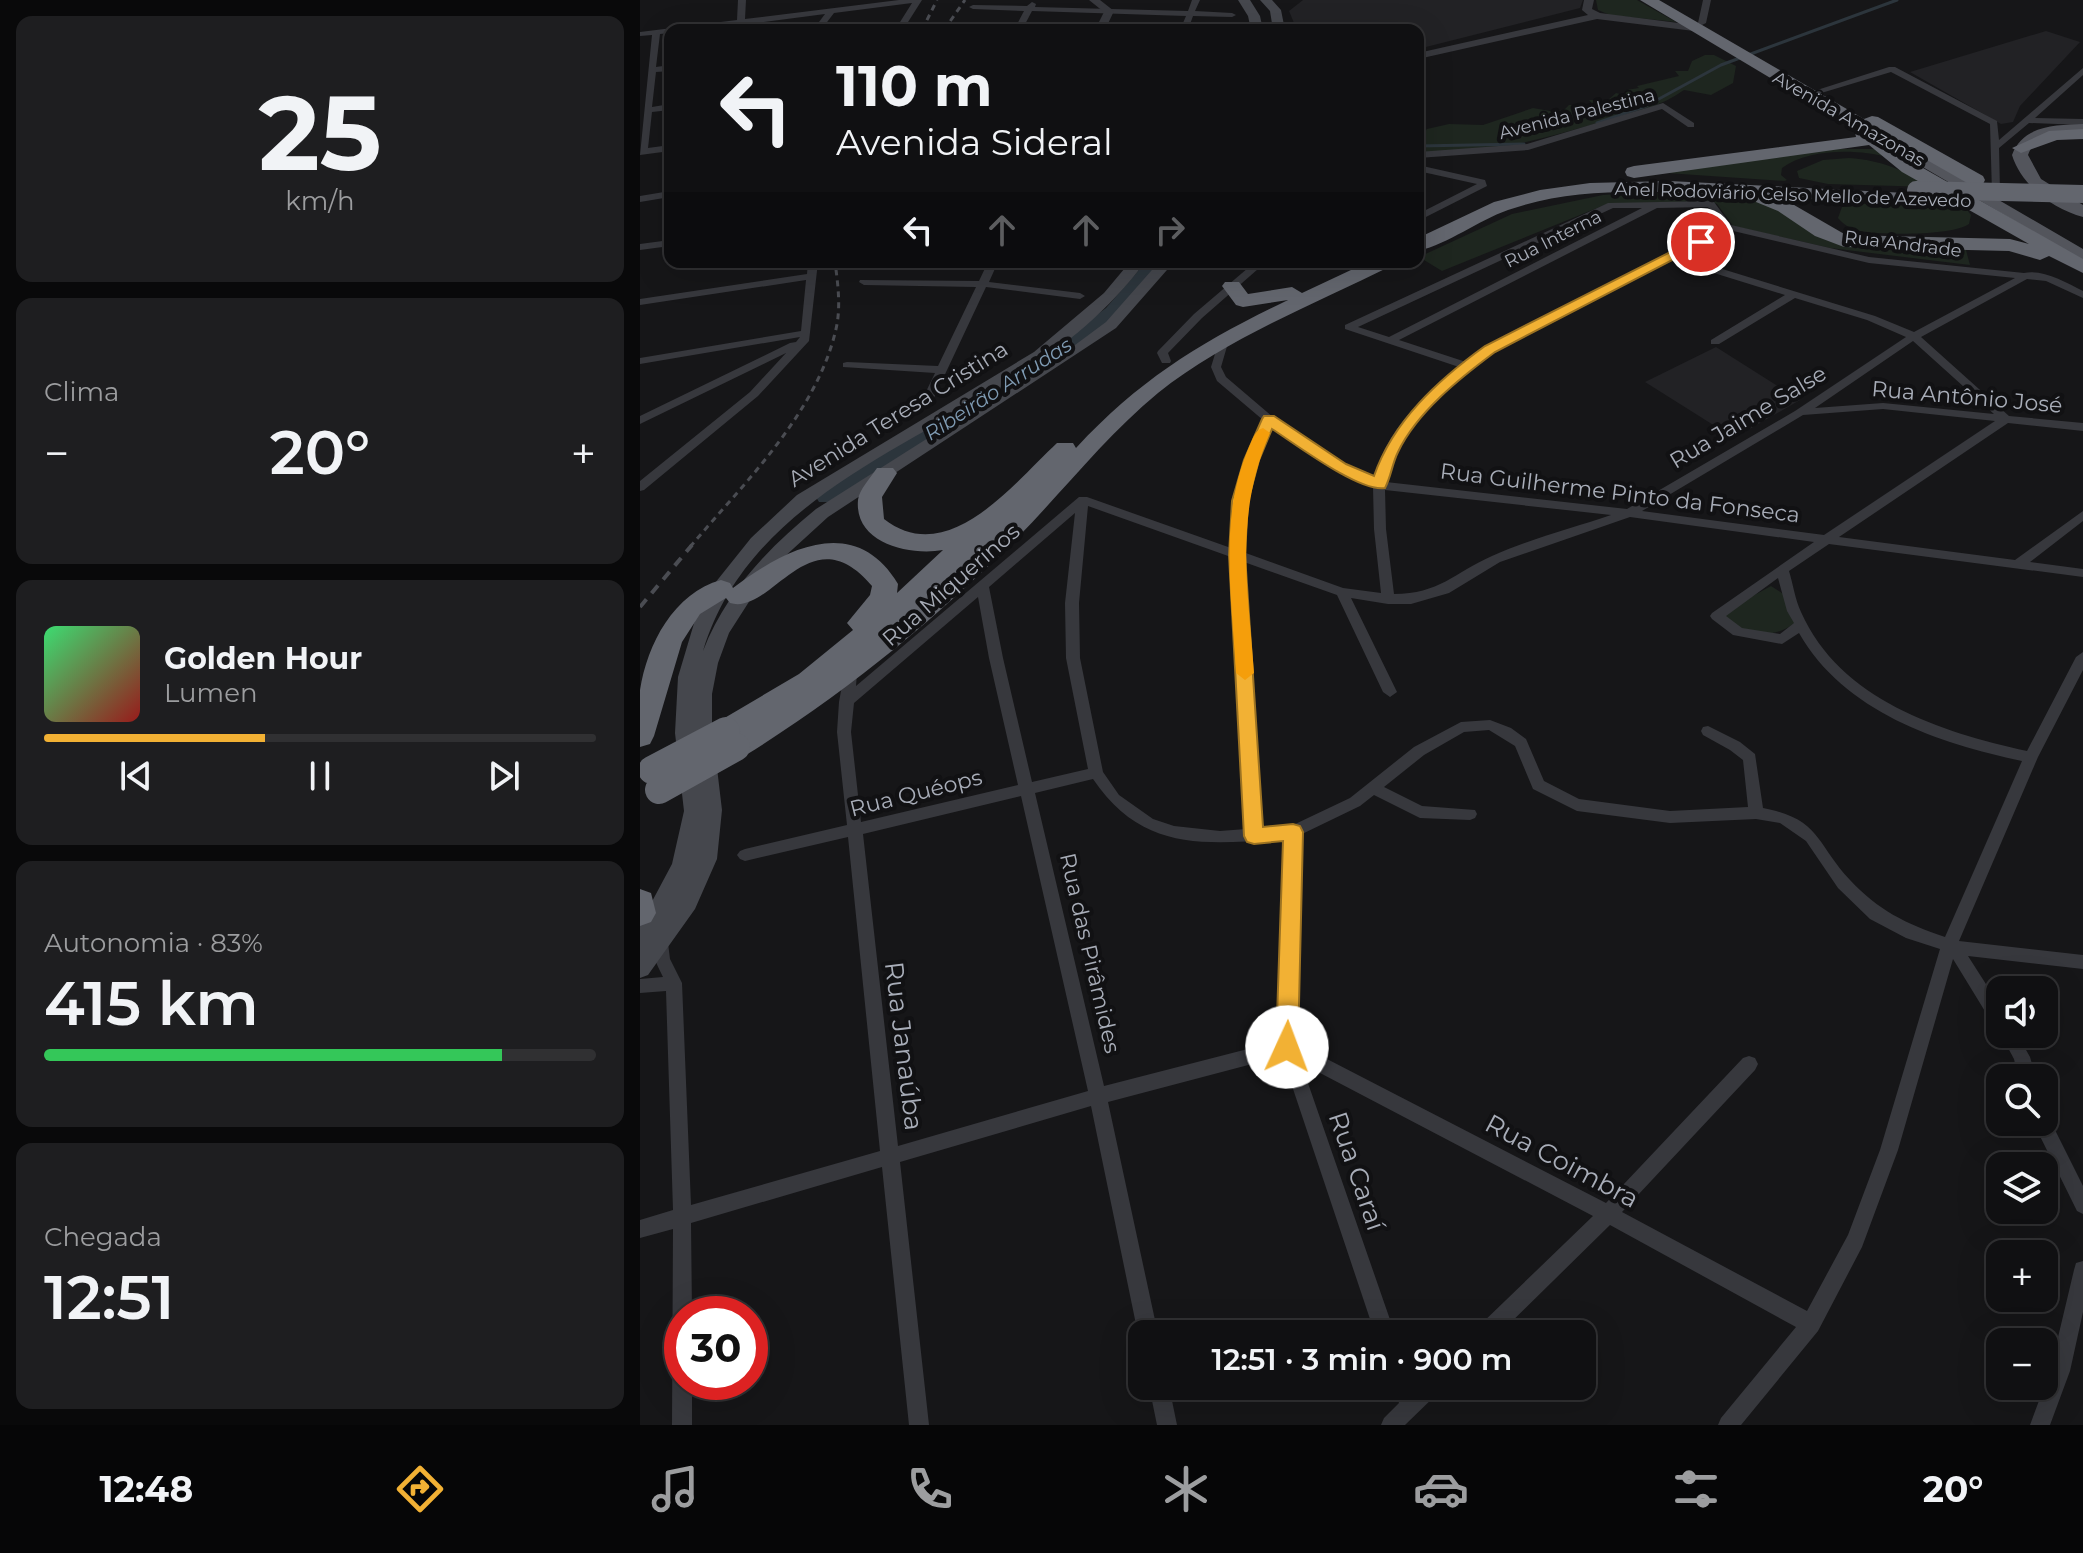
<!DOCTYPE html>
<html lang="pt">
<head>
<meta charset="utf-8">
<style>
  :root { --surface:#101012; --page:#1e1e20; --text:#f1f3f6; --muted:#9c9d9f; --line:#303032; --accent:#f2b134 }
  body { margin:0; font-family:Montserrat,sans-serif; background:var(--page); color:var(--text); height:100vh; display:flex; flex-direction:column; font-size:30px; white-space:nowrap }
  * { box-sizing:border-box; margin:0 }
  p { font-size:26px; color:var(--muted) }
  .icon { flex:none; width:44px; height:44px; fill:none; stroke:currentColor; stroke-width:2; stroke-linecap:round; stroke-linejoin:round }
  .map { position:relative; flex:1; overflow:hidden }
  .panel { display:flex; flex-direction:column; gap:16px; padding:16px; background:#09090a; width:640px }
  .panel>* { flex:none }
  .hud { position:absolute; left:24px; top:24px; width:760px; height:244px; border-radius:16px; box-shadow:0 8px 32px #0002,0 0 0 2px var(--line); background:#101012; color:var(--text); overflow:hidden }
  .tools { position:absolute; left:1346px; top:976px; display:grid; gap:16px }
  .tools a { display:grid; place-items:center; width:72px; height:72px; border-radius:16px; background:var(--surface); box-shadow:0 8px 32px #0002,0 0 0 2px var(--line); font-size:40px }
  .speed { position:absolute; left:24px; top:1296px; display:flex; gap:16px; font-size:40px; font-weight:700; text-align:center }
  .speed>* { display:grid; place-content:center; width:104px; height:104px; border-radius:50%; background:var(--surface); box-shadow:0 8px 32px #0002,0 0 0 2px var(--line); line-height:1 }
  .speed .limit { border:12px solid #d22; background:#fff; color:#111 }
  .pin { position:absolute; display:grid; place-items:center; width:68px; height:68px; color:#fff; margin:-34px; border:4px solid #fff; border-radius:50%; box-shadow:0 2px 8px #0007 }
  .me { position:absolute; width:88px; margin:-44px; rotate:2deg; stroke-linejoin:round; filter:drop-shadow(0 0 6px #0008) }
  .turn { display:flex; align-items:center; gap:28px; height:168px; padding:0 40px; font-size:36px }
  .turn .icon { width:104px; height:104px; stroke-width:2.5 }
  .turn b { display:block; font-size:56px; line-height:68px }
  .lanes { display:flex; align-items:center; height:76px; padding:0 40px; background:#0003; justify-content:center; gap:40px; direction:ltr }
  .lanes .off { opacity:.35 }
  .big { font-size:60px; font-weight:600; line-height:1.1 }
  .panel .tile { flex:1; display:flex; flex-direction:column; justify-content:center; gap:12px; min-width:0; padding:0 28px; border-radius:16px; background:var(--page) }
  .panel .dial { align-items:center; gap:0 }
  .dial b { font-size:104px; line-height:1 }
  .song { display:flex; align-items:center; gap:24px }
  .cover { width:96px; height:96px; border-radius:12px; background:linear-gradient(135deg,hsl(140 70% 55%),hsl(0 70% 35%)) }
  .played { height:8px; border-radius:4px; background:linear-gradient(90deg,var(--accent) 40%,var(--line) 40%) }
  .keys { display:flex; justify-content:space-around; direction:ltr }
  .heat { display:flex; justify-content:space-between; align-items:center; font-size:44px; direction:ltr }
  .charge { height:12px; border-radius:6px; background:linear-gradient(90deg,#34c759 83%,var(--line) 0) }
  .trip { position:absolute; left:488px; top:1320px; width:468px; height:80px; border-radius:16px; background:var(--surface); box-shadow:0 8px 32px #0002,0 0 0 2px var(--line); font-weight:600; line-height:80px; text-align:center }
  .dock { display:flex; height:128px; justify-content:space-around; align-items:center; background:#060607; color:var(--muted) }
  .dock .icon { width:56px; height:56px }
  .dock .current { color:var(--accent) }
  .dock b { font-size:36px; color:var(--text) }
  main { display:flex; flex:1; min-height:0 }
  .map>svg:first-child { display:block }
</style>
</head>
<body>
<main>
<section class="panel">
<div class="tile dial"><b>25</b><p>km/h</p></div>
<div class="tile"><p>Clima</p>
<div class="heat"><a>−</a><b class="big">20°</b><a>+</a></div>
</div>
<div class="tile">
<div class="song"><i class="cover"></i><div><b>Golden Hour</b><p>Lumen</p></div></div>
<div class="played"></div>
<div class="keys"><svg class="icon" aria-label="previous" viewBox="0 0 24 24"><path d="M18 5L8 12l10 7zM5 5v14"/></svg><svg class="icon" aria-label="pause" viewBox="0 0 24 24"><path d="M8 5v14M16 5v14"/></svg><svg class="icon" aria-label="next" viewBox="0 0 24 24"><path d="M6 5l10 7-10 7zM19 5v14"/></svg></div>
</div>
<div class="tile"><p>Autonomia · 83%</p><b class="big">415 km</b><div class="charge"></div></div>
<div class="tile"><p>Chegada</p><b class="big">12:51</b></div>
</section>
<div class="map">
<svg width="1443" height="1425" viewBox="0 0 1443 1425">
  <rect width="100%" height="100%" fill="#161618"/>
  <path fill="#222225" d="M663 0H943L940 8 778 49V30H657L649 11Z
    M1406 31 1440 42 1380 106 1373 122 1361 124 1270 72Z
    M1076 347 1160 400 1094 438 1005 382Z"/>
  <path fill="#1e261f" d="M956 0H997L1036 22 970 15 958 10Z
    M1065 55H1074L1096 66 1093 83 1071 95 1044 90C1022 106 997 112 971 119 908 138 844 156 778 152V139L787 129 809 124 843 125 893 108 910 111 924 110 929 105H953L949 100H968L976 93 984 95 986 90 999 88 997 86 1039 76 1035 71H1048L1052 61Z
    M1194 149H1235L1248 157C1218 149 1168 148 1142 168L1141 175 1147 180 1144 181 1012 172Z
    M1209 158C1242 160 1265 171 1292 187L1188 184 1159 178 1157 171 1183 160Z
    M994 193C1038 194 1092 188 1134 206 1154 215 1169 235 1191 242 1229 254 1286 249 1326 250L1330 265 1190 248 1093 226 1077 204 1067 201 967 204 802 271 779 257 872 214 963 195Z
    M1230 203 1318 206 1325 207 1331 215 1329 224C1312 236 1241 235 1220 231 1211 229 1204 225 1198 218L1202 207Z
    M1131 586 1145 595 1155 623C1128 642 1103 635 1080 614Z"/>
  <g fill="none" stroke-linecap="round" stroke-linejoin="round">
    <path stroke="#2c353c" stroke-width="3" d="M957 123 1006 106 1081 65 1257 0
      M778 146 884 144"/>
    <path fill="#2c353c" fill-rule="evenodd" d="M506 262H524L478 316 412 367 193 502H179L176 497 179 492 398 359 466 308Z"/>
    <path fill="#37383d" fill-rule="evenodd" d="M98 0H106L105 19 259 0H282L263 30H255L272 3 194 13 181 30H173L185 14 101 25 30 30V33L20 34 16 67 30 65V71L16 72 12 107 30 104V110L12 112 8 148 30 145V151L0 155 12 35 0 36V32L97 20Z
      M552 0H560L555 11 592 13 596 15 592 17 553 16 548 30H540L546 16 392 11 382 30H374L384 11 333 9 329 7 333 5 387 6 392 2 396 4 395 7 548 11Z
      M1063 0H1071L1066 23 1062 25 1058 23Z
      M1249 67H1255L1357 121 1359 140 1443 68V75L1395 118 1443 119V125L1389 123 1359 148 1360 191 1352 193 1350 124 1251 72 1178 94 1174 91Z
      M1023 103 1054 123V127H1048L1022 109 888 150 778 158V152L887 144Z
      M778 165 845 180 847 186 778 221V214L837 184 778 171Z
      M30 191V197L0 202V196Z
      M1071 201 1074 202 1091 225 1229 257 1384 273C1403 269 1425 282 1443 291V298L1406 281 1387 279 1281 337 1369 416 1443 423V431L1368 423 1199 537 1375 560 1443 511V521L1390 562 1443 569V577L1189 544 1149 571C1153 584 1155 599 1161 612 1200 700 1301 732 1387 751L1436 657 1443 652V670L1398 757 1319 941 1443 955V969L1328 956 1360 1006V1029L1354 1026 1313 959 1258 1150 1222 1247 1178 1331 1101 1425H1078L1081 1418 1156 1327 970 1225 859 1334H835L838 1327 953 1216 661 1063 755 1334H735L642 1056 468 1102 518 1334H502V1341L498 1334 451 1106 260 1162 289 1425H269L242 1167 51 1223 52 1314H42V1382H52V1425H32L33 1229 0 1238V1220L33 1210 26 991 0 993V979L23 977C16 963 9 950 15 935L21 933 27 935 30 959 42 983 51 1205 240 1151 208 837 105 861 100 859 97 855 100 851 105 849 207 825 197 732 199 702 205 669H215L217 673 216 686 439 497H447L591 548 594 501 605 460 623 420 577 381 571 367 579 341 583 340 588 343 581 367 586 377 633 417 705 464 735 478C744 432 784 395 819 367L705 329V325L968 203ZM1068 207 1082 226 846 347 826 362 759 340 1017 208ZM973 208H1002L749 337 718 327ZM1089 230 1229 263 1375 278 1274 332 1235 316 1040 256ZM1032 260 1145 295 1071 340V344H1079L1155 298 1227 320 1266 337 1155 411 987 509 746 482C757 425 810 384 854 351ZM1273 341 1354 414 1243 403 1175 408ZM1243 409 1355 421 1184 535 1002 511 1163 415ZM632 426 697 470 733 487 734 529 741 593 703 588 603 552 606 501 617 460ZM745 490 971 515C933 528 887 540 852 556 814 573 799 594 754 594L746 529ZM448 506 591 557 606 829 580 831 534 826 513 819 479 795 463 772 440 658 439 603ZM435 513 425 603 426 658 448 769 392 782 363 658 349 587ZM990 517 1174 542 1072 613 1070 616 1072 619 1093 635 1142 644 1159 633C1204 712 1298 743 1382 761L1305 937C1266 924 1238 910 1210 880 1176 844 1181 819 1123 808L1115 754 1100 742 1068 726 1063 727 1061 731 1063 735 1090 750 1103 760 1108 807 1030 811 939 799 904 781 886 739 871 728 850 720 821 722 774 747 710 798 651 826 621 828 604 562 697 595 743 692 750 697 757 692 711 598 748 604H771L809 593 860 562ZM1138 578 1147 611 1154 623 1140 634 1102 628 1086 616ZM338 597 349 658 378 785 221 822 211 732 214 703ZM849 730 875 746 893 789 937 811 1030 823 1116 819 1140 823 1166 841 1198 888 1230 919 1266 938 1300 949 1240 1150 1208 1235 1167 1311 982 1212 1115 1070 1118 1064 1115 1058 1109 1056 1103 1058 966 1203 656 1043 660 835 720 806 734 795 780 818 830 820 835 818 837 814 835 810 782 806 744 787 784 755 824 732ZM453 779C503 853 566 844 645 839L639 1041 464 1086 395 793ZM381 796 448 1091 258 1146 223 834Z
      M30 240V246L0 250V244Z
      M168 262H178L169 341 118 396 4 490 0 491V481L110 392 146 353 0 424V416L150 343 156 342 160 337 0 364V358L161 331 166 280 0 305V299L167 274Z
      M348 262H358L349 282 440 293 445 296 440 299 346 287 292 402H284L282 400 295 373 203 367V363L207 362 298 366 336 287 224 285 219 282 220 280 339 281Z
      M615 262H626L562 318 528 353 531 361 530 363H522L517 353 518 351 554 314Z
      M1360 1033 1377 1034 1390 1057 1396 1078H1378L1374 1059Z
      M1404 1114 1408 1116 1443 1186V1214L1437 1211 1393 1122H1404Z
      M1443 1261V1312L1430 1371 1410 1425H1390L1410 1371 1434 1270 1436 1263Z
      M509 1386H529L537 1425H517Z
      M753 1386H773L774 1389 777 1386H801L798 1393 765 1425H741L744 1418 759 1403Z"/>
    <path fill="#37383d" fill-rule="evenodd" d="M449 0H460L474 11 465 30H455L464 12Z
      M944 0H954L952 9 960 13 1054 25 1059 28 1054 31 957 19 778 59V53L948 15 942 10Z"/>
    <path fill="#45474d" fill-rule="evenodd" d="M598 0H610L620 16 623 30H611L608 16Z
      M620 0H632L641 10 645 30H633L630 11Z
      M490 262H505C467 313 418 352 364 385 251 455 105 511 63 651 86 592 128 548 176 509L435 345 466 322 519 262H534L476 328 188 517 142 559 121 583 89 633 78 663 72 694V726L82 810 77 859 55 909 8 975 0 978V924L32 864 44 811 35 733 38 677 55 620 75 583 111 538 157 495 394 352 464 293Z"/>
    <path fill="#53555c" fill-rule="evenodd" d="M1223 121 1443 249V261L1218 129 1215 126Z
      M1443 124V134C1423 134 1396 132 1388 155L1401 179 1443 205V217C1413 209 1381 185 1372 155 1383 125 1416 125 1443 124Z"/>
    <path fill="#63666e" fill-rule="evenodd" d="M1000 0H1019L1224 119 1232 116 1238 117 1343 176 1345 180 1343 184H1329L1236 131 1244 141 1276 164 1443 259V273L1409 256 1400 260 1369 251 1204 247 1175 236 1138 211 1116 202 1114 197C1035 193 945 183 868 210 837 221 810 243 778 251V238L854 202 900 190 950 183 1029 181 1286 194 1296 200 1293 204 1142 198 1206 235 1370 239 1389 244 1262 172 1229 145 994 178 987 176 985 172 987 168 994 166 1216 137 1214 128Z
      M1443 129V139L1417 140 1381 153 1372 148 1409 131Z
      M728 262H754L751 266C673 305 587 338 518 393 467 435 425 489 379 536 296 619 206 693 106 755L96 758 86 755 82 747 85 741 76 739 72 731 76 723 159 674 213 630 207 623 230 595 232 586C170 512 132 616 90 603L86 598 60 614 42 642 14 736 10 744 0 747C0 729 0 708 0 690 7 644 34 593 81 580L90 583 93 588C144 549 215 512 258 584L257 593 303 550C269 556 214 543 218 500 219 490 231 477 237 468H253L257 473 242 497 244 519C308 569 373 484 417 443H433L436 448C502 377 563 341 648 300L603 307 596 305 582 286 585 282H599L608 294 652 287 662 293Z
      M0 889 11 893 16 913 11 922 0 926Z"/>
    <path stroke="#4a4c52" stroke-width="3" stroke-dasharray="6 5" stroke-linecap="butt" d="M282 30 297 0
      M304 30 325 0
      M50 547C104 483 177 413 196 329 201 307 198 285 195 262"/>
    <path stroke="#4a4c52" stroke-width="4" stroke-dasharray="10 8" stroke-linecap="butt" d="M0 607 52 545"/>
    <path stroke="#63666e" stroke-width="18" d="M1276 190 1443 194"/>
    <path stroke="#63666e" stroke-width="28" d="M12 770 86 731
      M19 790 96 747"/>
  </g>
  <path fill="#f2b134" stroke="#9d7322" stroke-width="2" d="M1056 239 1067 242 855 352C820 378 777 412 758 452 752 464 751 477 745 488 720 493 654 443 632 429L619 460 608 501 605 555 623 827 653 824 660 826 663 832 658 1047 654 1054 647 1057 639 1054 636 1047 643 841 614 844 607 842 604 836 589 555 592 501 604 460 622 419 624 416H634L706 464 734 476C753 421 798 380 845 346Z"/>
  <path fill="#f59e0b" d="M623 428 630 433C594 516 608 586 614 673L605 680 596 673C592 598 578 518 609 447 613 439 614 431 623 428Z"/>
  <g text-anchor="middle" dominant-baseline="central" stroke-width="8" stroke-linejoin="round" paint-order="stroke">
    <g font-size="18" fill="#a8adb8" stroke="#111113">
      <text transform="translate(937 114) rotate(-14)">Avenida Palestina</text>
      <text transform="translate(1209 119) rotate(30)">Avenida Amazonas</text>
      <text transform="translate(1153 195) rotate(2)">Anel Rodoviário Celso Mello de Azevedo</text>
      <text transform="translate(913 239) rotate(-27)">Rua Interna</text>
      <text transform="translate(1263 244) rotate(7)">Rua Andrade</text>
    </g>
    <g font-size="20" font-style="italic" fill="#7f9bb3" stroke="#111113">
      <text transform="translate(358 389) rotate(-33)">Ribeirão Arrudas</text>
    </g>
    <g font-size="22" fill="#a8adb8" stroke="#111113">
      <text transform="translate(1327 397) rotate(5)">Rua Antônio José</text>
      <text transform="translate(258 414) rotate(-32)">Avenida Teresa Cristina</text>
      <text transform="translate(1108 417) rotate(-31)">Rua Jaime Salse</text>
      <text transform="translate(980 493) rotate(7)">Rua Guilherme Pinto da Fonseca</text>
      <text transform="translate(311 585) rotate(-41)">Rua Miquerinos</text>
      <text transform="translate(276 793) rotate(-14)">Rua Quéops</text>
      <text transform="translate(450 953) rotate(77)">Rua das Pirâmides</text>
    </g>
    <g font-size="26" fill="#a8adb8" stroke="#111113">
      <text transform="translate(264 1046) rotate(83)">Rua Janaúba</text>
      <text transform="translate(922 1161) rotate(28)">Rua Coimbra</text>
      <text transform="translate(717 1171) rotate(71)">Rua Caraí</text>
    </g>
  </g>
</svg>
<div class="tools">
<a><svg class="icon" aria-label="sound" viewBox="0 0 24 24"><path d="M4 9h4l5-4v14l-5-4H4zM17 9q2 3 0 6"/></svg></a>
<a><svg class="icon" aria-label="search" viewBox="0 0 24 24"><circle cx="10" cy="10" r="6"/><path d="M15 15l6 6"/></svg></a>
<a><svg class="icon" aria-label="layers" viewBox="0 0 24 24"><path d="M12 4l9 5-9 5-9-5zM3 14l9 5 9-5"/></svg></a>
<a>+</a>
<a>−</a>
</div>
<div class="speed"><div class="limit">30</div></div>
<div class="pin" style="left:1061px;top:242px;background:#d93025"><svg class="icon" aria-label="arrive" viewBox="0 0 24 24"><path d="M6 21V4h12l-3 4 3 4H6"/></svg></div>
<svg class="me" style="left:647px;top:1047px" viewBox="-20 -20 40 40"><circle r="19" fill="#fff"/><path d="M0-13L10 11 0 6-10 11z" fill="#f2b134"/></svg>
<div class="trip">12:51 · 3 min · 900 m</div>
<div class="hud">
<div class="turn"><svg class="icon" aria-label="left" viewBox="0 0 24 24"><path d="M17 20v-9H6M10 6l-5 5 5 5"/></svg><div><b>110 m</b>Avenida Sideral</div></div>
<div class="lanes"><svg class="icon" aria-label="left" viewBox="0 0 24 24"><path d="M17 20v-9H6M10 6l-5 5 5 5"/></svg><svg class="icon off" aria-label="ahead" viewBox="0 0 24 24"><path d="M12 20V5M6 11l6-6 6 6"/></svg><svg class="icon off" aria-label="ahead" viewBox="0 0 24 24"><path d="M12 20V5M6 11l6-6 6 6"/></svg><svg class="icon off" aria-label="right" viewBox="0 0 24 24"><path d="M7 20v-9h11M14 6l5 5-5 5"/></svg></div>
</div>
</div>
</main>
<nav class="dock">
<b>12:48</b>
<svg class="icon current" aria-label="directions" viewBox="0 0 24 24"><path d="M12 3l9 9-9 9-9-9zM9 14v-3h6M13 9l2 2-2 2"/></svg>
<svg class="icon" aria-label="music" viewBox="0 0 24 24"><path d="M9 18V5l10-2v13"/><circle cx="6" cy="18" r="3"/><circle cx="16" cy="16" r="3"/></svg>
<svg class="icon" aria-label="phone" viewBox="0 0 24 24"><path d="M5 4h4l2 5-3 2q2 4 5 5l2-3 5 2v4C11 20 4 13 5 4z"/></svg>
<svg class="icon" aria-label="climate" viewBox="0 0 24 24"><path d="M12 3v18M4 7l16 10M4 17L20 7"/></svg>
<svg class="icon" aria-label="car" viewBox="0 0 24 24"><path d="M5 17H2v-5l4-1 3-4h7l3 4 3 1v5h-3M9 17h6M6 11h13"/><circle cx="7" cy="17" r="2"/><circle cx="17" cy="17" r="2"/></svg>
<svg class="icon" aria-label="filters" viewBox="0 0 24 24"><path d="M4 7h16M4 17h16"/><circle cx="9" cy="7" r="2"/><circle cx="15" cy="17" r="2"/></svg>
<b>20°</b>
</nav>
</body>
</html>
